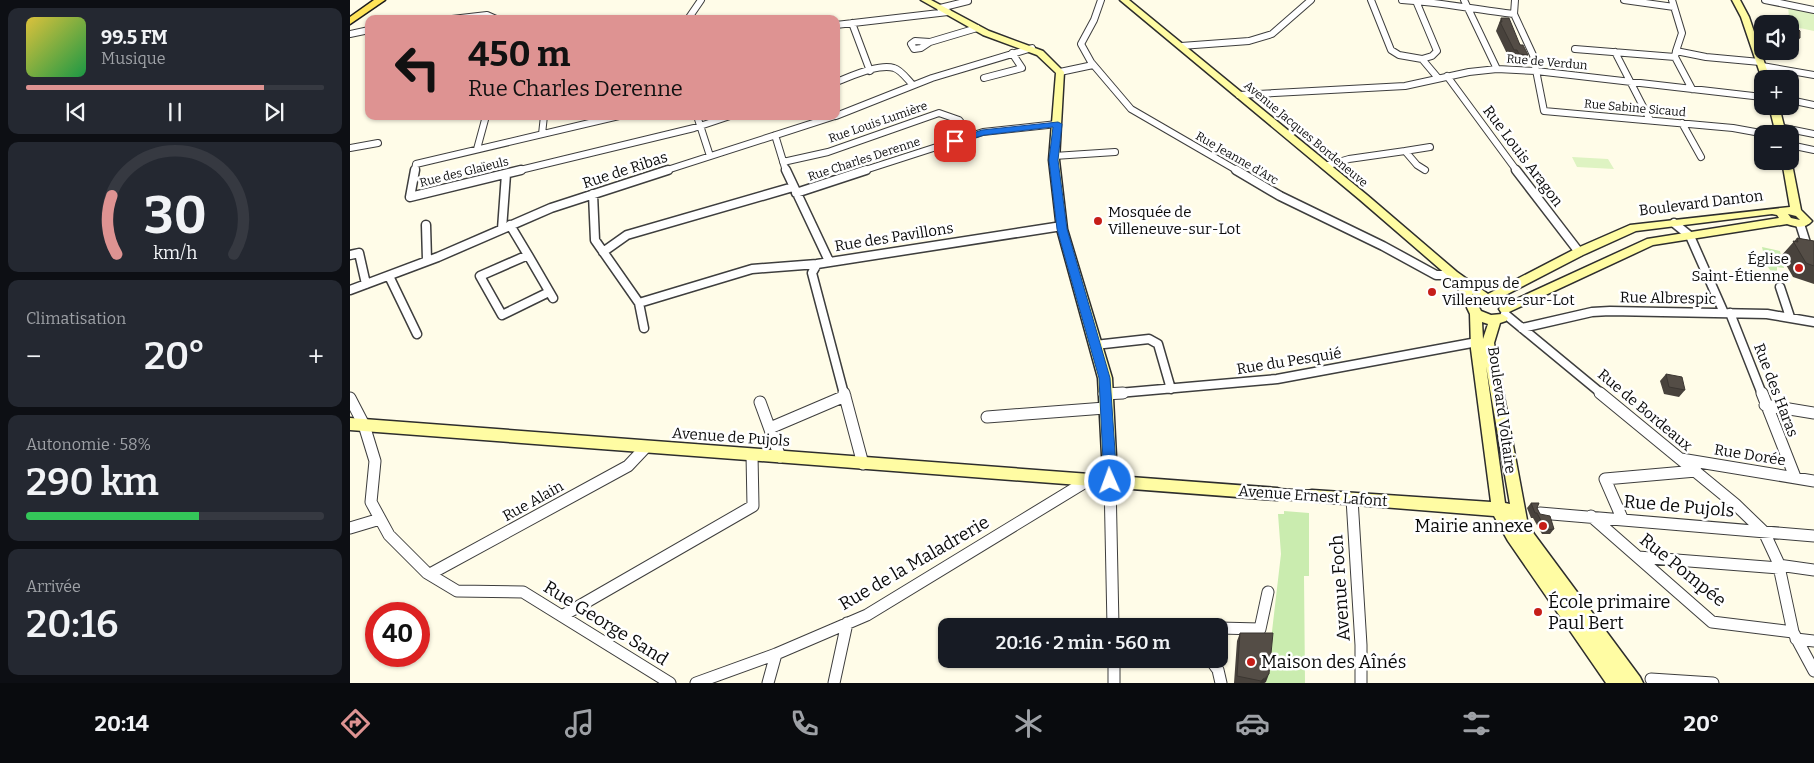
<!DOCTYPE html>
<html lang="fr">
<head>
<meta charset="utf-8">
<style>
  :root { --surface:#171b24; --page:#242831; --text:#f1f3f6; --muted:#9ea1a6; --line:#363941; --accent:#de9392 }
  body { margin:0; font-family:Bitter,serif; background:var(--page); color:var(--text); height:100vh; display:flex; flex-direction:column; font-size:19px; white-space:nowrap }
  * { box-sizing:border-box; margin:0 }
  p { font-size:16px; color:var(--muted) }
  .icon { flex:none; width:28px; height:28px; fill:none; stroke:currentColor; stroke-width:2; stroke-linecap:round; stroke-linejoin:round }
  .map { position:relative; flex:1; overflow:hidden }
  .side { display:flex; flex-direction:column; gap:8px; padding:8px; background:#0d0f14; width:350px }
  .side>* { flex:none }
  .top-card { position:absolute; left:15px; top:15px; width:475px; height:105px; border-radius:10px; box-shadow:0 1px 4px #0004; background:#de9392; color:#111; overflow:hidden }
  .fabs { position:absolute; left:1404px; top:15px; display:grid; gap:10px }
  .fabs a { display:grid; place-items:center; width:45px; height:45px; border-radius:10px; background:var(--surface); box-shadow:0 1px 4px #0004; font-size:25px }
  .speed { position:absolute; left:15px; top:602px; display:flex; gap:10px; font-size:25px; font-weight:700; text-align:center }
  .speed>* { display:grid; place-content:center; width:65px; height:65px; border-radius:50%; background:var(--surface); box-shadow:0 1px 4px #0004; line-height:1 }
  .speed .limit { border:8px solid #d22; background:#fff; color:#111 }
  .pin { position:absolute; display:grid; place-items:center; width:42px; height:42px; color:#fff; margin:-21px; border-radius:10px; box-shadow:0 2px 8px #0006 }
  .me { position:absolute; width:55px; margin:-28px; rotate:358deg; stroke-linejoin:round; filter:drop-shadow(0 0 4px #0008) }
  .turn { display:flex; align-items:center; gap:18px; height:105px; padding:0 20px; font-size:22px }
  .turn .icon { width:65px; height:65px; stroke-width:2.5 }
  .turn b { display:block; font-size:35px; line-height:42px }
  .big { font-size:38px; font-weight:600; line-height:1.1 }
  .side .widget { flex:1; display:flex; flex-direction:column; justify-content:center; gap:8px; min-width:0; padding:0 18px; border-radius:10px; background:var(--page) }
  .side .dial { align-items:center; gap:0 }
  .dial svg { height:130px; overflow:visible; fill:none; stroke:var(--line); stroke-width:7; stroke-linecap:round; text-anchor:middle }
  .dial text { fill:var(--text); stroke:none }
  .song { display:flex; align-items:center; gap:15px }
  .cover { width:60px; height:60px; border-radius:8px; background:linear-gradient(135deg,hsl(50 70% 55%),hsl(140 70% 35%)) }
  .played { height:5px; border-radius:2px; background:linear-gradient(90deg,var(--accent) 80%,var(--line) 80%) }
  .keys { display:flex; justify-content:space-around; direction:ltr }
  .heat { display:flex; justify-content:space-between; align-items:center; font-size:28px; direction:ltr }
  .charge { height:8px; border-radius:4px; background:linear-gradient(90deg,#34c759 58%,var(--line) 0) }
  .trip { position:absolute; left:588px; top:618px; width:290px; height:50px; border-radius:10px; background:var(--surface); box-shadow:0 1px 4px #0004; font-weight:600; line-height:50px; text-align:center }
  .tab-bar { display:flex; height:80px; justify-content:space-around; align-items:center; background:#090b0e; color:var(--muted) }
  .tab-bar .icon { width:35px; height:35px }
  .tab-bar .active { color:var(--accent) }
  .tab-bar b { font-size:22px; color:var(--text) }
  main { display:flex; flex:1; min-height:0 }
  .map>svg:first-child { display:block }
</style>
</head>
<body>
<main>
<section class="side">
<div class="widget">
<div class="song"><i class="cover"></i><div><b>99.5 FM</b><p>Musique</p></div></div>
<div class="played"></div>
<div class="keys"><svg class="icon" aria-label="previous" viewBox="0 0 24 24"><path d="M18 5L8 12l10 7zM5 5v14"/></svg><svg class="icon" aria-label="pause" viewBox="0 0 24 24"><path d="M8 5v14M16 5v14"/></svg><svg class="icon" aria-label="next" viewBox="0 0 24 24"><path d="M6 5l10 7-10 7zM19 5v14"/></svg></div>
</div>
<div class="widget dial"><svg viewBox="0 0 100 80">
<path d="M14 69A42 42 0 1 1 86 69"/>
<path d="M14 69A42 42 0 0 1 11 33" stroke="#de9392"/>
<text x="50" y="56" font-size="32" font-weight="700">30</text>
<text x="50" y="72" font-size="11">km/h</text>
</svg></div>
<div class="widget"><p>Climatisation</p>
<div class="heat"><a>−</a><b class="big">20°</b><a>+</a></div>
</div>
<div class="widget"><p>Autonomie · 58%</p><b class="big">290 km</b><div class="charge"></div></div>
<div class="widget"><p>Arrivée</p><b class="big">20:16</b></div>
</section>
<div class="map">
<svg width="1464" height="683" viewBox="0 0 1464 683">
  <rect width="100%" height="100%" fill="#fffce8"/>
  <path fill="#caecaf" d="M1412 247 1430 251 1434 268 1427 267V273L1420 270 1416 264Z
    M934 511 959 513V576H954L955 683H916L931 554 928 514H934Z"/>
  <path fill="#def3c2" d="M1438 7 1464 12V31L1440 26Z
    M1222 157 1258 159 1264 169 1227 167Z"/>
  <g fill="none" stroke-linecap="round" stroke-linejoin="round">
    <defs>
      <path id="street-far2" d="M751 0 744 20 731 44 741 62 781 109 888 171
        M1021 0 1041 50 1049 55 1072 59
        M1052 0C1090 2 1126 10 1164 14
        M1114 0 1147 69
        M1165 0 1164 14 1183 55 1194 111 1383 128 1416 134
        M1274 0 1324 7
        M1322 0 1332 33 1326 51
        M1415 0 1464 10
        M1066 1 1087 51 1082 56 1072 59 1088 78
        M590 8 618 1
        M102 19 137 15 146 19
        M338 19 351 0
        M502 23 520 71
        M486 25 598 12
        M0 34 19 30
        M565 41 580 42 571 48 564 49 561 44Z
        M580 42 627 28
        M831 46 899 41 922 34 961 0
        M1225 49 1325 57 1326 51 1356 57 1410 62
        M1265 52 1300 120
        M1325 57 1342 89
        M1412 66 1464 75
        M710 72 743 65
        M1097 76 1167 171
        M634 78 672 68 662 53
        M486 82C500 77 529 63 544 68 551 70 557 79 562 84
        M889 95 1055 86 1119 72 1147 69 1186 71 1412 97
        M1440 100 1464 105
        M347 116 360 156
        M486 116 582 78 682 48
        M1332 123 1351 157
        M1429 127 1464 134
        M192 134 194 116
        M425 135 436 171
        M1440 145 1464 150
        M0 148 28 143
        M127 149 136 116
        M1055 151 1080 147
        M704 156 765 152
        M433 162 478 152 589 113 609 120 622 136
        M975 166 999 159 1055 151 1067 165 1075 170
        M65 171 66 164 269 116
        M166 171 344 128 380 116
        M314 171 485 116
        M512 171 633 132 707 124"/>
      <path id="street-far1" d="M65 170 60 197 171 170
        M436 170 479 261
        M886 170 930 196 1033 246 1086 275H1103
        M1166 170 1229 252
        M446 193 516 170
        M243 194 245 240 289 303 294 328
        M1324 223 1340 236 1374 313
        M1450 224 1464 268
        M76 225 77 260
        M160 225 178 255
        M152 229 156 174
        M253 252 277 235 443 187
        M0 255 9 253 16 284
        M39 276 67 334
        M1430 287 1440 317
        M0 290 88 257 201 208 318 170
        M199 292 152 315 130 276 178 255 203 298
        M289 303 402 269 467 264
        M1380 313 1412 394
        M1155 314 1252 394
        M1172 328 1242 312 1260 311 1417 314 1464 322
        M745 345 799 339 808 344 821 389
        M494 394 462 273 467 264 712 226
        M757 394 927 379 1127 342"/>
      <path id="street" d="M494 393 513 464
        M1250 393 1385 504 1414 532 1428 562 1443 632 1464 671
        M1412 393 1445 477
        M754 394 773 393
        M0 398 14 425 25 461 21 502 39 535 77 573 107 591 173 592 320 683
        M410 402 430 457
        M1415 405 1464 413
        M637 417 755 408
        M420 428 495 396
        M1331 459 1464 481
        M760 481 763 626
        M927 494 962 496
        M1002 499 1011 645V683
        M1190 513 1464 536
        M1241 516 1362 622 1443 632
        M1272 518 1255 479 1346 471
        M0 528 30 519
        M1288 557 1429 568
        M1428 565 1464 570
        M80 574 278 466 296 447
        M212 616 403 506 402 455
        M763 626H783
        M869 628 910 629 918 592
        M1446 639 1464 641
        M764 659V683
        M860 659 868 670 871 683
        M1301 679 1363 683
        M346 683 426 654 517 615 737 481
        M418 683 426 654
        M484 683 497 623"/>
      <path id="secondary" d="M571 0H581L639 31 693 51 714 72 709 160 717 229 762 378 767 476 927 488 932 490 934 494 932 498 927 500 0 430V418L753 475 748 378 707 229 699 160 706 73 687 55 633 35Z
        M770 0H779L1017 195 1107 272 1138 294 1225 249 1280 225 1440 207 1432 161H1440L1441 159 1451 210 1462 221C1455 229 1446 227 1437 224L1303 245 1159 312H1151L1149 309 1151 306 1297 239 1429 218 1427 215 1422 214 1286 231 1233 255 1144 301C1137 303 1129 299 1122 294L1131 311 1141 315 1152 314 1158 318 1156 321 1150 323 1144 343 1177 520 1184 534 1290 677 1293 683H1256L1158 541 1144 516 957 501 955 496 957 491 962 490 1141 502 1121 349 1120 314 1105 282 1009 199ZM1438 214 1446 216 1450 220 1441 218ZM1132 322 1138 324 1133 339ZM1136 366 1160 504 1155 503Z
        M1382 0H1390L1399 17 1420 79H1412L1391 17Z
        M1419 106H1429L1436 134H1426Z"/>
      <path id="primary" d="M24 0H35L0 24V17Z"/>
    </defs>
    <use href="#street-far2" stroke="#3e3e3e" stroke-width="8"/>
    <use href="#street-far1" stroke="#3e3e3e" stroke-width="11"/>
    <use href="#street" stroke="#3e3e3e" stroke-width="13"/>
    <use href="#secondary" stroke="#2d2d2d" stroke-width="3"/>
    <use href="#primary" stroke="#1c1c1c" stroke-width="3"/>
    <use href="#street-far2" stroke="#fff" stroke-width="6"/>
    <use href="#street-far1" stroke="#fff" stroke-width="8"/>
    <use href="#street" stroke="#fff" stroke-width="11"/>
    <use href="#secondary" fill="#fffca3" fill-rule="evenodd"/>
    <use href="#primary" fill="#ffe458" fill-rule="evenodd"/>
  </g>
  <path fill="#48423c" d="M1151 18 1178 55 1173 65 1165 64 1163 60H1160L1146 31Z
    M1435 20H1439L1450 31V38L1444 46 1440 45V24H1433Z
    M1447 238 1464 241V284L1443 277 1431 256Z
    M1316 374 1335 390 1329 397 1314 394 1310 381Z
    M1181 503 1187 508 1190 514 1204 529 1200 534H1192L1183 518H1181L1177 508Z
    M890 633 916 682 914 683H884L887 641Z"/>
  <path fill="#3b3631" d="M919 674 916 682 914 683H910L911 681Z"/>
  <path fill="#544d46" stroke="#3b3631" d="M1151 18H1159L1170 45H1173L1178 55 1169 54 1167 50H1164L1150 22H1152Z
    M1435 20H1439L1450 31V38L1440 36V24H1435Z
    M1447 238 1464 241V266L1456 263 1443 241 1448 242Z
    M1316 374 1332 377 1335 390 1319 387Z
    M1181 503H1189L1187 508 1190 514 1200 516 1204 529 1196 530 1187 513H1185Z
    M890 633H923L919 674 911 681 887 676Z"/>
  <path fill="#1a73e8" stroke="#114b97" d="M708 122 712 124 708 160 717 229 760 378 767 481 765 485 760 487 756 485 754 481 749 378 707 229 699 160 703 127 634 135 605 144 600 141 632 130Z"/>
  <g fill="#c61e18" stroke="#fff" stroke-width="2">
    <circle cx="748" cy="221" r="5"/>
    <circle cx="1449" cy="268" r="5"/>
    <circle cx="1082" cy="292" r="5"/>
    <circle cx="1193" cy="526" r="5"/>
    <circle cx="1188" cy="612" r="5"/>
    <circle cx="901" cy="662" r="5"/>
  </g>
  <g text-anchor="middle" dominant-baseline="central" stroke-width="5" stroke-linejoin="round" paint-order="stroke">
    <g font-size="12" fill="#0b0b0b" stroke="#fff">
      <text transform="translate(1197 62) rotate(5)">Rue de Verdun</text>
      <text transform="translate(1285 108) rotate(5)">Rue Sabine Sicaud</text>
      <text transform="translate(528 122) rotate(-19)">Rue Louis Lumière</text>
      <text transform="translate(956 134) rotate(40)">Avenue Jacques Bordeneuve</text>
      <text transform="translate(887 158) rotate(30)">Rue Jeanne d'Arc</text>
      <text transform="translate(514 159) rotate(-18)">Rue Charles Derenne</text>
      <text transform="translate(114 172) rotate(-14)">Rue des Glaïeuls</text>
    </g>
    <g font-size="15" fill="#0b0b0b" stroke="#fff">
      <text transform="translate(1173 156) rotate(53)">Rue Louis Aragon</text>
      <text transform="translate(275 170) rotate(-18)">Rue de Ribas</text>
      <text transform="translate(1351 203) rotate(-7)">Boulevard Danton</text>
      <text transform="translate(544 237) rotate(-9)">Rue des Pavillons</text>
      <text transform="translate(1318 298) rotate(1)">Rue Albrespic</text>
      <text transform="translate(939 361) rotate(-9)">Rue du Pesquié</text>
      <text transform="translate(1426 390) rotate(69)">Rue des Haras</text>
      <text transform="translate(1152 410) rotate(82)">Boulevard Voltaire</text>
      <text transform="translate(1295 410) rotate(40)">Rue de Bordeaux</text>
      <text transform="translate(381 437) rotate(4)">Avenue de Pujols</text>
      <text transform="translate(1400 455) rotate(9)">Rue Dorée</text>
      <text transform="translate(963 496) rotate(4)">Avenue Ernest Lafont</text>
      <text transform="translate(183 501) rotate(-29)">Rue Alain</text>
    </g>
    <g font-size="15" fill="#0b0b0b" stroke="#fff" text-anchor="start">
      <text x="758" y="212">Mosquée de<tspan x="758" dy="17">Villeneuve-sur-Lot</tspan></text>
      <text x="1439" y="259" text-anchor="end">Église<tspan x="1439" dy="17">Saint-Étienne</tspan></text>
      <text x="1092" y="283">Campus de<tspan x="1092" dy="17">Villeneuve-sur-Lot</tspan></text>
    </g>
    <g font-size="18" fill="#0b0b0b" stroke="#fff">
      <text transform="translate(1329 506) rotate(5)">Rue de Pujols</text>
      <text transform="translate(564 563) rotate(-30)">Rue de la Maladrerie</text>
      <text transform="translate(1333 570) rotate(39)">Rue Pompée</text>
      <text transform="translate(990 588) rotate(-94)">Avenue Foch</text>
      <text transform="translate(256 623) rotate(32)">Rue George Sand</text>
    </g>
    <g font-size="18" fill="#0b0b0b" stroke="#fff" text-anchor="start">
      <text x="1183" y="526" text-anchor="end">Mairie annexe</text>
      <text x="1198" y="602">École primaire<tspan x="1198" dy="21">Paul Bert</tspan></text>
      <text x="911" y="662">Maison des Aînés</text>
    </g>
  </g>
</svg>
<div class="fabs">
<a><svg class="icon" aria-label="sound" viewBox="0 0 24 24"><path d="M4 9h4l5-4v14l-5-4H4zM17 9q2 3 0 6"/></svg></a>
<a>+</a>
<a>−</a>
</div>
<div class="speed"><div class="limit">40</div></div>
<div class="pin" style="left:605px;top:141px;background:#d93025"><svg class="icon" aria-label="arrive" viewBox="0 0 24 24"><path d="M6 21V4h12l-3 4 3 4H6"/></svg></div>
<svg class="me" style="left:760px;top:481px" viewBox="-20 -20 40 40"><circle r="17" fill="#1a73e8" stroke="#fff" stroke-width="3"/><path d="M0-11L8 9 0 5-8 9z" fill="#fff"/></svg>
<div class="trip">20:16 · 2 min · 560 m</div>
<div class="top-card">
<div class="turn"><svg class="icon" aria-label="left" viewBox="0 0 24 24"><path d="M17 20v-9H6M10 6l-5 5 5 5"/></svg><div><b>450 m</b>Rue Charles Derenne</div></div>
</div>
</div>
</main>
<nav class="tab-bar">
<b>20:14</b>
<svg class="icon active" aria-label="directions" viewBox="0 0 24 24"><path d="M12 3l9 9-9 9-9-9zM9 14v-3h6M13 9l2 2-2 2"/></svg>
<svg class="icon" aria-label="music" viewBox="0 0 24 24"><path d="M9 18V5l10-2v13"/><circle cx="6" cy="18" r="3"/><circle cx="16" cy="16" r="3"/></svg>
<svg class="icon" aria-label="phone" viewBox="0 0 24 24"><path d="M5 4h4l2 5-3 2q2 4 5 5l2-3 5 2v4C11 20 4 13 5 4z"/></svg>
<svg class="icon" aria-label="climate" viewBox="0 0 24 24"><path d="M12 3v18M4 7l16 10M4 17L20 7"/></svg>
<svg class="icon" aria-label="car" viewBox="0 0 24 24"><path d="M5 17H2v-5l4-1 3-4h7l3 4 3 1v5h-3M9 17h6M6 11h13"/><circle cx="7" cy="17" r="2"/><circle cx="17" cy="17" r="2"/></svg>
<svg class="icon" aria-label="filters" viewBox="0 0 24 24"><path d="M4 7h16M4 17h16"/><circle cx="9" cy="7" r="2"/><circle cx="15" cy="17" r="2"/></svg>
<b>20°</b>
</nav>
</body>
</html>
